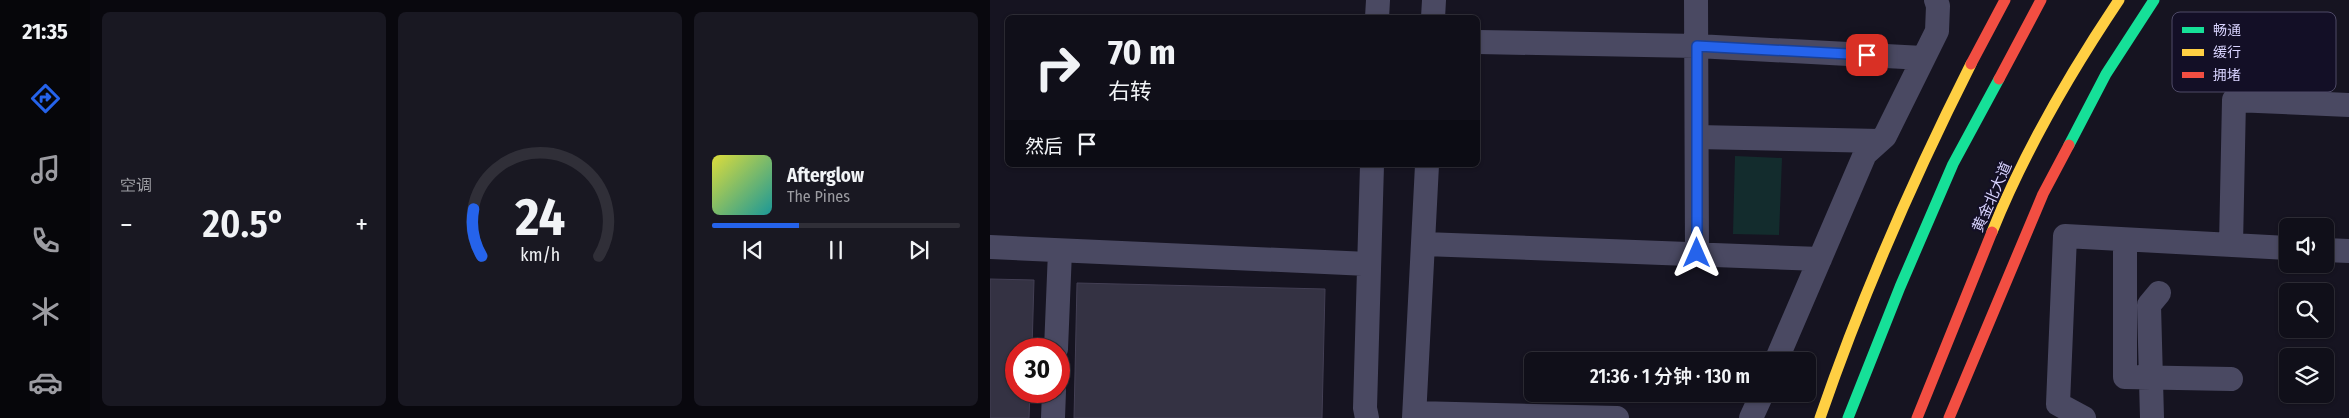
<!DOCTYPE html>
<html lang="zh">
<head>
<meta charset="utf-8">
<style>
  :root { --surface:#100f19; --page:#191822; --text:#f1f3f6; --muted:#9c9ca2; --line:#302f38; --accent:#2563eb }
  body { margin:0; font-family:"Fira Sans Condensed","Noto Sans SC",sans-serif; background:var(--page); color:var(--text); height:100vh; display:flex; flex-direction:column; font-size:19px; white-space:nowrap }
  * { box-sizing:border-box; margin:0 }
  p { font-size:16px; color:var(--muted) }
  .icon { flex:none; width:28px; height:28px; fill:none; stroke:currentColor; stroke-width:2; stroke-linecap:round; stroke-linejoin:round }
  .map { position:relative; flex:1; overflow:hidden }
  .panel { display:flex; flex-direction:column; gap:12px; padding:12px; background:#09080e; width:900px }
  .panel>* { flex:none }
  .hud { position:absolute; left:15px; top:15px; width:475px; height:152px; border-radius:8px; box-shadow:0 1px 4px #0004,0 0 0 1px var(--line); background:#100f19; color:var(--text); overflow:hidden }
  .fabs { position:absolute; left:1289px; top:218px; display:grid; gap:10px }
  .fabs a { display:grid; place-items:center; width:55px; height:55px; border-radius:8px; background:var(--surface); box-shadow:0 1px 4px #0004,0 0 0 1px var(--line); font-size:25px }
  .speed { position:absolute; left:15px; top:338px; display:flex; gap:10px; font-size:25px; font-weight:700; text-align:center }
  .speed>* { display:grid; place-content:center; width:65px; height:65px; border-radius:50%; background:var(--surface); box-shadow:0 1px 4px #0004,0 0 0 1px var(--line); line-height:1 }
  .speed .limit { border:8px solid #d22; background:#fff; color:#111 }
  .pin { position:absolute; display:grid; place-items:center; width:42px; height:42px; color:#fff; margin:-21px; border-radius:10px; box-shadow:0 2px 8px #0006 }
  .me { position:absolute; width:55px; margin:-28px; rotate:0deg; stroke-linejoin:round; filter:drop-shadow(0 0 4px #0008) }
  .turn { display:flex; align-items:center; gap:18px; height:105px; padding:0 20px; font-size:22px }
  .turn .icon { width:65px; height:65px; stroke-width:2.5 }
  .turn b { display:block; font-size:35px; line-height:42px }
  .then { display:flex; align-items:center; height:48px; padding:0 20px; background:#0003; gap:10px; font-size:19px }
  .big { font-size:38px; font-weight:600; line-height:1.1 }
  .panel .tile { flex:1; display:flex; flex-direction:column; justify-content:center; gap:8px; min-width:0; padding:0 18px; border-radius:8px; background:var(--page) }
  .panel .dial { align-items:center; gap:0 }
  .dial svg { height:130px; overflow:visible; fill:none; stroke:var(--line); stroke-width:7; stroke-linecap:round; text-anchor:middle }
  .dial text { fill:var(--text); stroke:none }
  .song { display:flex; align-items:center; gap:15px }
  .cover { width:60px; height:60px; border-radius:8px; background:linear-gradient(135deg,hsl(60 70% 55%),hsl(180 70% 35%)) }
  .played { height:5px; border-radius:2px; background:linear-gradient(90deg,var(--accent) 35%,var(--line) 35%) }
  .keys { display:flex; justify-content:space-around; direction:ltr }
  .heat { display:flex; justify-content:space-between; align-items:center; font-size:28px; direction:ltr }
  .panel .tiles { flex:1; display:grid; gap:12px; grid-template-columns:repeat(3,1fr) }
  .trip { position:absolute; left:534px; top:352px; width:292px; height:50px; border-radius:8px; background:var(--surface); box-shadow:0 1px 4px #0004,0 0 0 1px var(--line); font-weight:600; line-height:50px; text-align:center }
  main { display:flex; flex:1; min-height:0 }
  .menu { display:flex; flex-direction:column; width:90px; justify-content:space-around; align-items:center; background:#06060a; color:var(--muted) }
  .menu .icon { width:35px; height:35px }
  .menu .selected { color:var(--accent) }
  .menu b { font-size:22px; color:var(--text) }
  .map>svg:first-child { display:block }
</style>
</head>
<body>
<main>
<nav class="menu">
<b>21:35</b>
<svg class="icon selected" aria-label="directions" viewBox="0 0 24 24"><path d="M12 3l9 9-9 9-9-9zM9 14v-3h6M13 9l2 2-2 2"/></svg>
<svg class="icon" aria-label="music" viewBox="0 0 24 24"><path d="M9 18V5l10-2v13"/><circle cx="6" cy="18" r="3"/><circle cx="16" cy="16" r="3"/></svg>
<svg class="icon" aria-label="phone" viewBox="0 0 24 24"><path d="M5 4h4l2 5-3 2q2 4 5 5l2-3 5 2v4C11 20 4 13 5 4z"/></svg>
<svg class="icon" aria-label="climate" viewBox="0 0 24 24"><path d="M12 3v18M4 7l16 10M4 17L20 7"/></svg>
<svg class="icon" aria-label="car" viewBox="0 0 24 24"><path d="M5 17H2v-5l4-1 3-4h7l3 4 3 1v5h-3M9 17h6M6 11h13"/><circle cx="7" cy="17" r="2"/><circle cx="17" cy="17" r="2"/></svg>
</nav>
<section class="panel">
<div class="tiles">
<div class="tile"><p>空调</p>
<div class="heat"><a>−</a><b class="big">20.5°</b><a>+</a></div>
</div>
<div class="tile dial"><svg viewBox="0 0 100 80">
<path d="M14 69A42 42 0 1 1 86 69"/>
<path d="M14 69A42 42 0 0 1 9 40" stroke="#2563eb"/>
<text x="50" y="56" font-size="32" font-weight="700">24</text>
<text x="50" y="72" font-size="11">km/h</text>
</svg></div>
<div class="tile">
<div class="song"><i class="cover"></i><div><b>Afterglow</b><p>The Pines</p></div></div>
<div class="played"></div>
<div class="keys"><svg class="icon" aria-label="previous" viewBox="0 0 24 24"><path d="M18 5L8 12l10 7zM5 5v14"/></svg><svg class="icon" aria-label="pause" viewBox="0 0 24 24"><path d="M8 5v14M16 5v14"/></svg><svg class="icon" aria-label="next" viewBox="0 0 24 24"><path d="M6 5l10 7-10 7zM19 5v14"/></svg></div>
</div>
</div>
</section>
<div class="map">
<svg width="1359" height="418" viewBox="0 0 1359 418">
  <rect width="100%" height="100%" fill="#161421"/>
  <path fill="#132c2d" d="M745 156 792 158 789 235 743 234Z"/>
  <path fill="#343243" stroke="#433f54" d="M0 279 44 280 42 349H26V391H40L39 418H0Z
    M87 283 335 289 332 418H84Z"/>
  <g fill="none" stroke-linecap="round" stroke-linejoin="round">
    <path stroke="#4a4962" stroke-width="24" d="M706 0 707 253
      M387 18 388 0
      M443 18 444 0
      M488 42 707 46 933 58
      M707 137 889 141
      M1135 240V377L1241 379
      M434 244 830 259
      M1241 245 1244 100 1359 105
      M0 247 378 264
      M1335 250 1359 251
      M66 349 70 251
      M786 361 875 154 895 136 947 31 948 6 946 0
      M425 413 627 418
      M63 418 64 391
      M377 418 375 408 382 165
      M424 418 437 165
      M761 418 772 394
      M1094 418 1068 404 1075 236 1298 248
      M1162 418 1159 305 1169 293"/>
    <path stroke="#16e098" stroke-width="11" d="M1079 145 1116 74 1164 0
      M858 418 910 287 963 164 1009 79"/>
    <path stroke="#ffcf43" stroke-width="11" d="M1002 232C1035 150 1080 73 1129 0
      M830 418C872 296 923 179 981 64"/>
    <path stroke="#f24e42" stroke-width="11" d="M981 64 1015 0
      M1009 79 1051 0
      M927 418 1002 232
      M959 418 1053 194 1079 145"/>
  </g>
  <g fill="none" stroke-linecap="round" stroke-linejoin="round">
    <defs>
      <path id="route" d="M707 253V46L877 55"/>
    </defs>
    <use href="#route" stroke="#184099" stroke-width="12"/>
    <use href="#route" stroke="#2563eb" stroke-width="9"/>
  </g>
  <g text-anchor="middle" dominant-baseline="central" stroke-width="4" stroke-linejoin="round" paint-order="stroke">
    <g font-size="15" fill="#d9d4ff" stroke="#130f26">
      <text transform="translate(1002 197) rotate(-66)">黄金北大道</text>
    </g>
  </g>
  <rect x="1182" y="12" width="164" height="80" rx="8" fill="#130f26" stroke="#4e4a67" stroke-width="1"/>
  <rect x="1192" y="27" width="22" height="6" fill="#16e098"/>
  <rect x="1192" y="49" width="22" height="7" fill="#ffcf43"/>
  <rect x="1192" y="72" width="22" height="6" fill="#f24e42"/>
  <g font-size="14" fill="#d9d4ff">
    <text x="1223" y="35">畅通</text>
    <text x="1223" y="57">缓行</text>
    <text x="1223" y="80">拥堵</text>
  </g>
</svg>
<div class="fabs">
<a><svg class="icon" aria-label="sound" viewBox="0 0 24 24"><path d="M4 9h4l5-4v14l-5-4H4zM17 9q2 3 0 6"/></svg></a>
<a><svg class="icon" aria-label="search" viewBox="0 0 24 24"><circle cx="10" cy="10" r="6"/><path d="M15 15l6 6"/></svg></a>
<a><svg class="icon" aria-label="layers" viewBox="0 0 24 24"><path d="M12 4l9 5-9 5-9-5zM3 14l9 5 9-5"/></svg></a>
</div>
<div class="speed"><div class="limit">30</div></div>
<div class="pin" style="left:877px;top:55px;background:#d93025"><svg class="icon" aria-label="arrive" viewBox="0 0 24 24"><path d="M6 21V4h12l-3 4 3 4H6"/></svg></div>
<svg class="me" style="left:707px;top:253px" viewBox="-20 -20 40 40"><path d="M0-17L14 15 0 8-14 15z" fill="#2563eb" stroke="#fff" stroke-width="4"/></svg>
<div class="trip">21:36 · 1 分钟 · 130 m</div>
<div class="hud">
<div class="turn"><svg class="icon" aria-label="right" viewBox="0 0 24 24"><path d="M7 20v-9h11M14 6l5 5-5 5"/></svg><div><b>70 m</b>右转</div></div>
<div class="then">然后<svg class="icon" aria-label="arrive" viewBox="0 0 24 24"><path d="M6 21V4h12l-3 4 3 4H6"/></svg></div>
</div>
</div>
</main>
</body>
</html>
